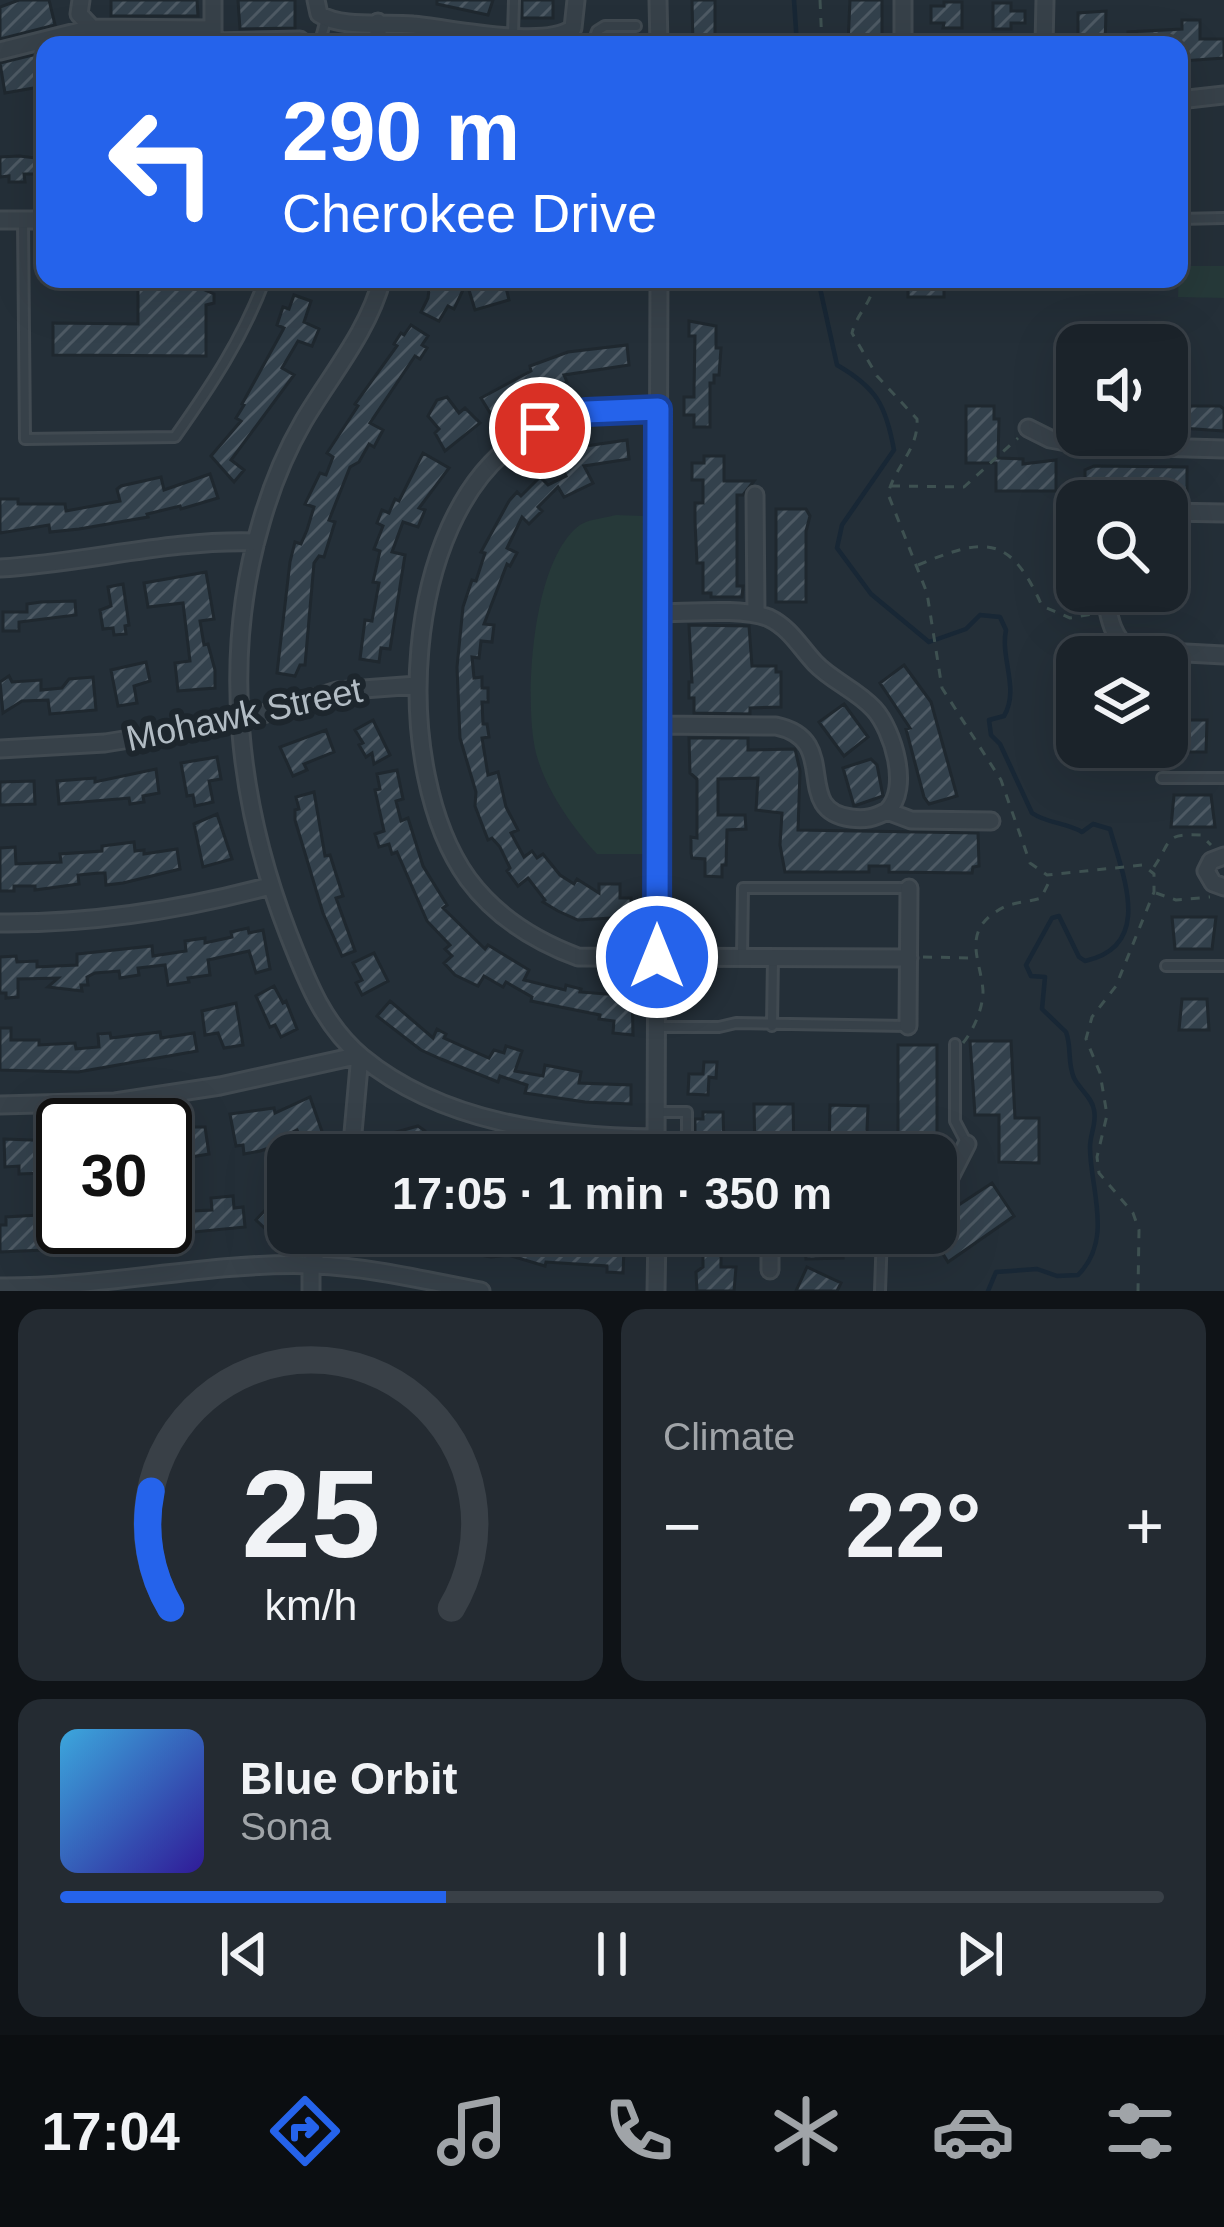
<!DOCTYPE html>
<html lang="en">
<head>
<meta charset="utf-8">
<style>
  :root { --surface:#1b232a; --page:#242b32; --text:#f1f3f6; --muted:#a0a4a8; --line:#394047; --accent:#2563eb }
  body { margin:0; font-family:Helvetica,sans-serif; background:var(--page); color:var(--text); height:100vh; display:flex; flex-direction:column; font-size:45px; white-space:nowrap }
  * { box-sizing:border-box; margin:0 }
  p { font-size:39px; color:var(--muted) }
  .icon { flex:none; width:66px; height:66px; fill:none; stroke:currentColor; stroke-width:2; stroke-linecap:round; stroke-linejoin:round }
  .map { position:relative; height:1291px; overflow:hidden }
  .side { display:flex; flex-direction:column; gap:18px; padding:18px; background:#0f1317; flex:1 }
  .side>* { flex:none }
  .top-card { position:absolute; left:36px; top:36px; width:1152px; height:252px; border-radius:24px; box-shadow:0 12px 48px #0002,0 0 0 3px var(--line); background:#2563eb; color:#fff; overflow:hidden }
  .fabs { position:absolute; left:1056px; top:324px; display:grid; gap:24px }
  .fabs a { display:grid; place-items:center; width:132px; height:132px; border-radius:24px; background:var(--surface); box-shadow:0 12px 48px #0002,0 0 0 3px var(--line); font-size:60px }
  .speed { position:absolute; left:36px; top:1098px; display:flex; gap:24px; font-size:60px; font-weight:700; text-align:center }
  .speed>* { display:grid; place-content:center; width:156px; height:156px; border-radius:50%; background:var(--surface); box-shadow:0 12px 48px #0002,0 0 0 3px var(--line); line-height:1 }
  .speed .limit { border:6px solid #111; border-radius:18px; background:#fff; color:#111 }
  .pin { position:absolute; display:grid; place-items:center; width:102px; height:102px; color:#fff; margin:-51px; border:6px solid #fff; border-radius:50%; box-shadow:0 3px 12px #0007 }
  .me { position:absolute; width:132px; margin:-66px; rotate:0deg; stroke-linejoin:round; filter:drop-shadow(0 0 9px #0008) }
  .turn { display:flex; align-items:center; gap:42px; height:252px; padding:0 48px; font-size:54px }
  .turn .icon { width:156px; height:156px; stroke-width:2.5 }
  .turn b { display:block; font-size:84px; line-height:102px }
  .big { font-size:90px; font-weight:700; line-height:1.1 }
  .side .card { flex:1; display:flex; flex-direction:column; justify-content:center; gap:18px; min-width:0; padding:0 42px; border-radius:24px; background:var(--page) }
  .side .dial { align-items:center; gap:0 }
  .dial svg { height:312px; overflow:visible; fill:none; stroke:var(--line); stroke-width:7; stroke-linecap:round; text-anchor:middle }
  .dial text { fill:var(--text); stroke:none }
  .song { display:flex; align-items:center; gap:36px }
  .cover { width:144px; height:144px; border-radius:18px; background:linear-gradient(135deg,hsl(200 70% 55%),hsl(250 70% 35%)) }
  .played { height:12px; border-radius:6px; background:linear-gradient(90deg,var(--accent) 35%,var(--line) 35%) }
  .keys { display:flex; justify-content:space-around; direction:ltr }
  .heat { display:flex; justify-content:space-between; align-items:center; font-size:66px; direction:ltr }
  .side .tiles { flex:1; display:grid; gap:18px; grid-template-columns:1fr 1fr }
  .card:last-child { grid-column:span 2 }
  .trip { position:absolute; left:267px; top:1134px; width:690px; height:120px; border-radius:24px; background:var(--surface); box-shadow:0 12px 48px #0002,0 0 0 3px var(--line); font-weight:700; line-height:120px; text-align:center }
  .tabs { display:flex; height:192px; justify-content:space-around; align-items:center; background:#0b0e11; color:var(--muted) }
  .tabs .icon { width:84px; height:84px }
  .tabs .current { color:var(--accent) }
  .tabs b { font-size:54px; color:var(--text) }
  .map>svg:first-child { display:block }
</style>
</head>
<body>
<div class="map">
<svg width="1224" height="1291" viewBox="0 0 1224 1291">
  <defs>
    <pattern id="building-hatch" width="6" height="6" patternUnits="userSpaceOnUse" patternTransform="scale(3)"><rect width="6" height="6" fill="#33414c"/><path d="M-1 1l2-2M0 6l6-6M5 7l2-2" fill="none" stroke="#4e5a64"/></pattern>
  </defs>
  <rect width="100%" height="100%" fill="#242f38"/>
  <path fill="#263939" d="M1179 266H1224V298L1178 297Z
    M616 515 644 516 643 854H597C571 826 540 782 534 743 525 690 533 559 580 525 589 519 605 518 616 515Z"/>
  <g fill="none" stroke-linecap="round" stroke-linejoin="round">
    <path stroke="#182735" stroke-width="4.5" d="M794 0 797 45
      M818 279 837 365C877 388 886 406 894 450L842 525 837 548 871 594 929 642 966 629 980 615 1000 617 1006 630C1000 659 1020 689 1004 716L989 720 991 735 1000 744 1032 813C1048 824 1065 822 1082 832L1093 824 1110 829C1123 876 1154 946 1085 961L1079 957 1059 916 1052 918 1026 965 1031 976 1045 977 1042 1009 1066 1032C1072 1048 1067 1062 1074 1078 1080 1090 1092 1097 1094 1110 1097 1123 1090 1134 1090 1147 1090 1189 1114 1239 1078 1275L1057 1276 1037 1269 996 1272 988 1291"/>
  </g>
  <path fill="url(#building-hatch)" stroke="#1f282f" stroke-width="3" d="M19 0H49L55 25 0 39V7Z
    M111 0H197L198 16H111Z
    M238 0H295V28L240 29Z
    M437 0H493L488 15 437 4Z
    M522 0H553V18H522Z
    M692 0H715V45H693Z
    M850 0H882V45H848Z
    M944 2H962V28H943L944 23H931V6H944Z
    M993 3H1011V11H1025V23H1011V29H993Z
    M1106 11 1105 45H1078V13Z
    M1182 20H1200V39H1224V58L1182 61V45H1127L1128 32 1182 29Z
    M45 52V86L5 93 0 63Z
    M19 156 45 159V174H24L25 182H9V176L0 177V157Z
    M428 279H442L463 290 454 309 448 306 439 321 421 312 428 298 429 290 424 287Z
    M490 279H527V287L506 288 509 300 475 310 469 290 491 284Z
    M908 279H944V297H908Z
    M138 283H205V290L214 294V303L206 305V356L53 355V323L138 324Z
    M294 295 311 301 304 322 319 329 312 346 298 341 282 368 294 375 231 460 244 470 234 482 211 456 241 421 236 418 244 405 242 404 284 328 277 325 283 307 289 309Z
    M689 321 716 326V348H721L719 375H714V383H710V427H694V415H684V397H694V390L695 336H689Z
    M411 325 428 336 422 345 427 348 420 359 415 356 370 423 383 430 374 447 369 444 359 462 350 467 329 520 335 522 324 557 319 556 314 563 305 665H300L295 676 277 673 290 562 295 542 301 544 307 530 314 507 305 504 320 473 326 475 333 457 327 453 358 406 355 404 397 346 394 344 401 333 404 335Z
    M627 345 629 365 564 375 567 382 553 387 551 382 520 393 522 396 492 416 481 398 531 371 530 366 568 352Z
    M447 397 459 413 465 408 480 423 445 451 435 433 439 429 428 416 437 400Z
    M966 406H994V419H999L998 458 1023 459V464L1056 460V491H996V463H966Z
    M1167 406H1220L1224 409V431L1167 427Z
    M627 440 629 459 584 466 593 483 564 497 558 487 538 507 542 511 529 524 522 517 507 548 517 553 510 566 507 564 484 624 494 625 492 642 481 641 479 658 472 657 474 678 482 677V688H488V702H482L483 724H487L489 737 482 738 488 775 498 772 506 807 518 830 511 833 524 857 532 851 537 858 543 854 560 875 574 884 577 879 599 893V884H620V898H631V923H610V918L578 920 558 911 543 902 545 900 528 878 518 886 507 871 510 868 500 847 492 838 488 840 475 806 476 792 460 738 457 667 463 607 472 580 476 581 485 553 481 552 509 501 517 492 521 496 540 477 548 485 566 476 558 460 586 446Z
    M423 453 449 468 419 508 425 510 418 527 403 522 392 552 405 555 390 649 381 648 379 662 360 659 365 620 372 621 379 583 373 582 380 551 374 549 383 526 377 523 382 510 389 513 395 499 399 501Z
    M704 456H724V481H754L743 495H737V586H743L742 597H711V593H703V563H697L695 522V503H703V480H692V463H704Z
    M1094 466 1187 467V491L1085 490V470Z
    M210 474 218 498 181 509 180 506 147 514 148 517 79 529 50 532 49 525 0 533V499H18V504H65L66 511 120 501 117 489 121 486 161 477 164 490Z
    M776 509H806L810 516 806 531V602H776Z
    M206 572 214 619 200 621 204 645 208 644 215 670V688L178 691 175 663 190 661 183 603 148 607 144 583Z
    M123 584 129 625 125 626 126 634 114 635 113 628 103 629 100 610 111 606 108 587Z
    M75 601 76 615 19 622V631H3V612H27V604L41 602Z
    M689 625 749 626 752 666H776V672H781V707L750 708V714L694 713V698H689V682H692Z
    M146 662 150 681 134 686 137 703 118 706 111 670Z
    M904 665 931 702 957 796 929 804 924 797 906 729 910 728 880 683Z
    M9 676 12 682 41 680V690L62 688 69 679 93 677 96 710 50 714 48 700 22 701 3 713 0 682Z
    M844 704 868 737 844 756 819 722Z
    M373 720 390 755 374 764 372 753 366 757 359 745 363 743 355 730Z
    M1181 720H1207L1206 752H1181Z
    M326 730 334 752 304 764 307 770 293 776 280 747Z
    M689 738H748V750L795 749 800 771 798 830 978 833 979 866 973 867 972 873 889 872V866H869V872H785L780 845 782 813 756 810 758 778 718 779V815H745L746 829 727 830 726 865H722V877L705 876V859L692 858 691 853V837L697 838V779L690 773Z
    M217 757 221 779 209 781 213 802 195 806 193 795 187 796 181 763Z
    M871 759 877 765 883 796 854 806 843 768Z
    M156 769 159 793 143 796 144 802 130 804 129 798 59 804 57 781 95 778V782Z
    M397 770 403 799 396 801 401 821 408 818 423 866 447 905 443 908 485 949 488 945 529 970 524 980 565 990 566 985 581 989 580 992 618 995 619 990 632 991 633 1035 613 1033 614 1021 599 1019 600 1015 531 1001 532 997 506 982 503 987 484 976 478 986 455 975 444 963 452 956 445 949 450 945 427 921 397 852 392 854 389 844 379 847 375 834 384 831 375 790 380 789 377 774Z
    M34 781 35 804 0 805V782Z
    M314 792 325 856 330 855 343 896 336 898 355 951 342 956 323 913 295 820V810L299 809 296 797Z
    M1174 795H1211L1215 827H1171Z
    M217 814 232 859 203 867 194 824Z
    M134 842 135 851 144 850V854L177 849 180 869 123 883 106 885 105 873H99L78 875 79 884 35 890V886H14V891H0V848L15 847 16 864 61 862 60 854 102 851V846Z
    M1172 917H1216L1212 949H1175Z
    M248 928 249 933 263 930 270 969 256 973 249 951 208 960 210 975 188 978 189 982 168 985 165 965 138 968 139 975 120 978 119 971 95 973 87 977 88 985H81L82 991 48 987 58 978 18 979V997L6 998V993H0V957L16 956 17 962 37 961V967L77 965V954L152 946 153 956 186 951 185 941 205 938V943L232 937 231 932Z
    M374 953 388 981 362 995 356 983 362 980 353 963Z
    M274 986 283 1003 286 1001 297 1029 281 1037 275 1025 270 1027 256 996Z
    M1182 999H1207L1209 1030H1179Z
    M390 1001 433 1038 437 1029 446 1034 444 1038 489 1058 494 1050 504 1053 506 1046 522 1051 515 1071 543 1076 545 1065 581 1072 579 1083 631 1085V1104L585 1102 525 1093 527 1085 500 1076 498 1082 441 1059 421 1050 377 1016Z
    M236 1003 243 1045 224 1048 218 1033 205 1035 202 1011Z
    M0 1028H11V1040H39V1045L75 1043 76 1049 99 1047 98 1034 110 1033 111 1038 160 1032 161 1038 194 1033 197 1051 78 1072 0 1070Z
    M970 1041H1011L1015 1118H1039V1163L999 1162V1115H975Z
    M898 1045H937V1145H919V1155H898Z
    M704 1062H717L716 1078 709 1077 708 1095 688 1094 689 1074H703Z
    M310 1097 326 1143 307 1151 297 1130 280 1138 281 1144 260 1151 244 1154 243 1145 236 1146 230 1114 274 1108 275 1113Z
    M754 1104H793L794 1155H755Z
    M830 1105 868 1106 866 1155H829Z
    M703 1112H723L724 1145 695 1143V1119H703Z
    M418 1126 425 1131 430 1146 402 1155H387L382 1136Z
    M195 1127H205L209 1154 185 1158 184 1152 166 1153 165 1131Z
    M4 1139 56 1141 57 1163 45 1164V1173L19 1174V1166L5 1167Z
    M992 1183 1014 1216 948 1262 930 1233H936V1220Z
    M288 1185V1215L271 1234 256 1220Z
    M233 1196 234 1208 243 1207 245 1227 183 1233 184 1238 136 1243 135 1227H165V1220L193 1218 192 1211 212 1210 211 1198Z
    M39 1215V1219L53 1218 54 1227H108L109 1247 0 1252V1225H6V1217Z
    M424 1233H482L513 1238 514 1233H525L524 1239 608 1245 609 1239 619 1240V1247H624L623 1273 607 1272V1266L546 1262 545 1266 508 1255 491 1257 422 1244Z
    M703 1233H721V1267H736L734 1291H697L696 1272 703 1267Z
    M805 1233H841L843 1258 806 1259Z
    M807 1267 841 1283 837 1291H796Z"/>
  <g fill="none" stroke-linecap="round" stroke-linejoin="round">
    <defs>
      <path id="service" d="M513 34 514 0
        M319 45 326 19
        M592 45 597 31 605 26H636
        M1179 219 1224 218
        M23 221 25 439 175 437C211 386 243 338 265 279
        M1162 778H1224
        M742 957 743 888H907
        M1166 966H1224
        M772 1026 773 957
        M659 1027H719L736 1023 907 1026
        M955 1044V1121L966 1142
        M657 1112H687V1146L658 1148
        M880 1291 882 1233"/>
      <path id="minor" d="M81 0 79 14 92 28 213 29
        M316 0 319 14C342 29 385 22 413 25 449 28 545 50 573 28L576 0
        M658 0 659 45
        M378 22V45
        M213 39V0
        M213 42 300 40
        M903 45V0
        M1044 45 1045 0
        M0 51 92 28
        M1179 100 1224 95
        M0 220H45
        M382 279C368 332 330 376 303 422 285 453 271 488 261 523 221 658 238 804 288 933 306 979 323 1025 362 1057 442 1123 556 1137 655 1138
        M658 409C607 409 561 412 518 441 401 520 390 771 468 879 496 917 535 941 578 957L909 958
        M1028 428 1050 439 1083 445 1224 449
        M755 495 756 614
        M1167 512 1224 513
        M0 568C86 563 170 539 256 542
        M1104 591C1109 614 1110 634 1129 650L1224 655
        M658 613C688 613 743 607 769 618 790 628 800 647 815 663 832 681 857 690 874 709 893 730 911 789 887 811
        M657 725 776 726C843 740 790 810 851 818 865 820 874 818 887 811L911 820 991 821
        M0 749 105 743 240 721 337 691 417 685
        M1224 856 1211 861 1206 871 1213 883 1224 887
        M0 923C93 924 181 910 270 886
        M908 1026 909 888
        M0 1105 115 1102 220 1086 360 1055 351 1155
        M656 1155 659 279
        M936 1195 944 1189 967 1144
        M770 1233V1270
        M0 1287C105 1288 210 1261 315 1265 370 1267 427 1281 481 1291
        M311 1291V1265L325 1233
        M656 1291 657 1233"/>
    </defs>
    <use href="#service" stroke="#414a51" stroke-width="14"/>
    <use href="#minor" stroke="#414a51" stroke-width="21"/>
    <path stroke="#3e5151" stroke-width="3" stroke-dasharray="9 9" stroke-linecap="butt" d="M820 0 822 45
      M874 279C874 302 857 312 852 333L877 376 917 419C919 449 895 466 888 494L927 593 942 688 1001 780 1030 863 1047 875 1143 865 1154 874V892L1116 986 1092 1017 1086 1039 1100 1073 1107 1115 1097 1157 1099 1173 1133 1213 1139 1230 1138 1291
      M891 486 964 487 1018 438
      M918 565C985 537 1010 534 1042 606L1070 618 1093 614
      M1154 867C1172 841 1163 833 1201 835L1211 845
      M1156 893 1176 900 1210 897
      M923 957 973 958
      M963 1043C973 1031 983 1009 983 991 981 959 959 930 1004 907 1015 902 1029 902 1041 898L1052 876"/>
    <use href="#service" stroke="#374149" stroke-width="8"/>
    <use href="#minor" stroke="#374149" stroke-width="15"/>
  </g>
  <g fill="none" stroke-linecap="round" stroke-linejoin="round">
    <defs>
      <path id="route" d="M540 428 586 412 658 409 657 957"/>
    </defs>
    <use href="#route" stroke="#184099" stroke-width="30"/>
    <use href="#route" stroke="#2563eb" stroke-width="21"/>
  </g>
  <g text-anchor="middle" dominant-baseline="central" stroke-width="12" stroke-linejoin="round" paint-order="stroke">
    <g font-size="36" fill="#b2bcc4" stroke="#1d262d">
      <text transform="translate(244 714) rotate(-12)">Mohawk Street</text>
    </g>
  </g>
</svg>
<div class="fabs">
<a><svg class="icon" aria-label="sound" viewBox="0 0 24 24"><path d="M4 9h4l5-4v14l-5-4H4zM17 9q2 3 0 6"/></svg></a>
<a><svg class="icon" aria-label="search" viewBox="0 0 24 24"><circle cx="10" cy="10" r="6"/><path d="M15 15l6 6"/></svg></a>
<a><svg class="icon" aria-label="layers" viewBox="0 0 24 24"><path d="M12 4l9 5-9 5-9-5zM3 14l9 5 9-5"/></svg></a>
</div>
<div class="speed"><div class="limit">30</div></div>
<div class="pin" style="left:540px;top:428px;background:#d93025"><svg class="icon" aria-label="arrive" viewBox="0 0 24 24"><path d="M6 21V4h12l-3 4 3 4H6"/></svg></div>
<svg class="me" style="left:657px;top:957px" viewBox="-20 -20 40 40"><circle r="17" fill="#2563eb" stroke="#fff" stroke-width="3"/><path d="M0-11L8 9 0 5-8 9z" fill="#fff"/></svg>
<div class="trip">17:05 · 1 min · 350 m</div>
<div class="top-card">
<div class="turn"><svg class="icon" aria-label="left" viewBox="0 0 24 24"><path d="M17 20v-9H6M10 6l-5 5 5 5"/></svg><div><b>290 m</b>Cherokee Drive</div></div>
</div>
</div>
<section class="side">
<div class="tiles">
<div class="card dial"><svg viewBox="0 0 100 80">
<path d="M14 69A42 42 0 1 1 86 69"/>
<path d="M14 69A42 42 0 0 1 9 39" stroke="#2563eb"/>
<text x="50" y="56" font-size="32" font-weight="700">25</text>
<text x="50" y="72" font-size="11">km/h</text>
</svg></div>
<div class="card"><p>Climate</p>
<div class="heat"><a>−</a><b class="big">22°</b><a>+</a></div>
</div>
<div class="card">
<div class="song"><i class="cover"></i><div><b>Blue Orbit</b><p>Sona</p></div></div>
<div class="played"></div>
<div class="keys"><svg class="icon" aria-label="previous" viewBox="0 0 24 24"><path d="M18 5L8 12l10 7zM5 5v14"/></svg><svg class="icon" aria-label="pause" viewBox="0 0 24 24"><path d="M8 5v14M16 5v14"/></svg><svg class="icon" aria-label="next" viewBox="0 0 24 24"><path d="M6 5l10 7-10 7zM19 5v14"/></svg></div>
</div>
</div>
</section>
<nav class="tabs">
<b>17:04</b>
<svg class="icon current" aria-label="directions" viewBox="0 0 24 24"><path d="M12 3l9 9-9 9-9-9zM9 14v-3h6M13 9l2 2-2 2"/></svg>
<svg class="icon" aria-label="music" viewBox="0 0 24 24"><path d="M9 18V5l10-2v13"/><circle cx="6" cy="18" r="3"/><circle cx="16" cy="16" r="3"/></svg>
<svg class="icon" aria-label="phone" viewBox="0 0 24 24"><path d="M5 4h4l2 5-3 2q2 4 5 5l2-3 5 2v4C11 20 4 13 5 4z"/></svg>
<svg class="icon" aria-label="climate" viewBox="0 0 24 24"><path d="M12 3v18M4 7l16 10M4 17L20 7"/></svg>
<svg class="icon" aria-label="car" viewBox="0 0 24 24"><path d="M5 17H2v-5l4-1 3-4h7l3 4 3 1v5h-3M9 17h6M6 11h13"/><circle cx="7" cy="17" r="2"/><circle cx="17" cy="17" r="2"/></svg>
<svg class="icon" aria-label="filters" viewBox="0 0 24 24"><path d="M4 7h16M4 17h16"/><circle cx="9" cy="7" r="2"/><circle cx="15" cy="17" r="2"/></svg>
</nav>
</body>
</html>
